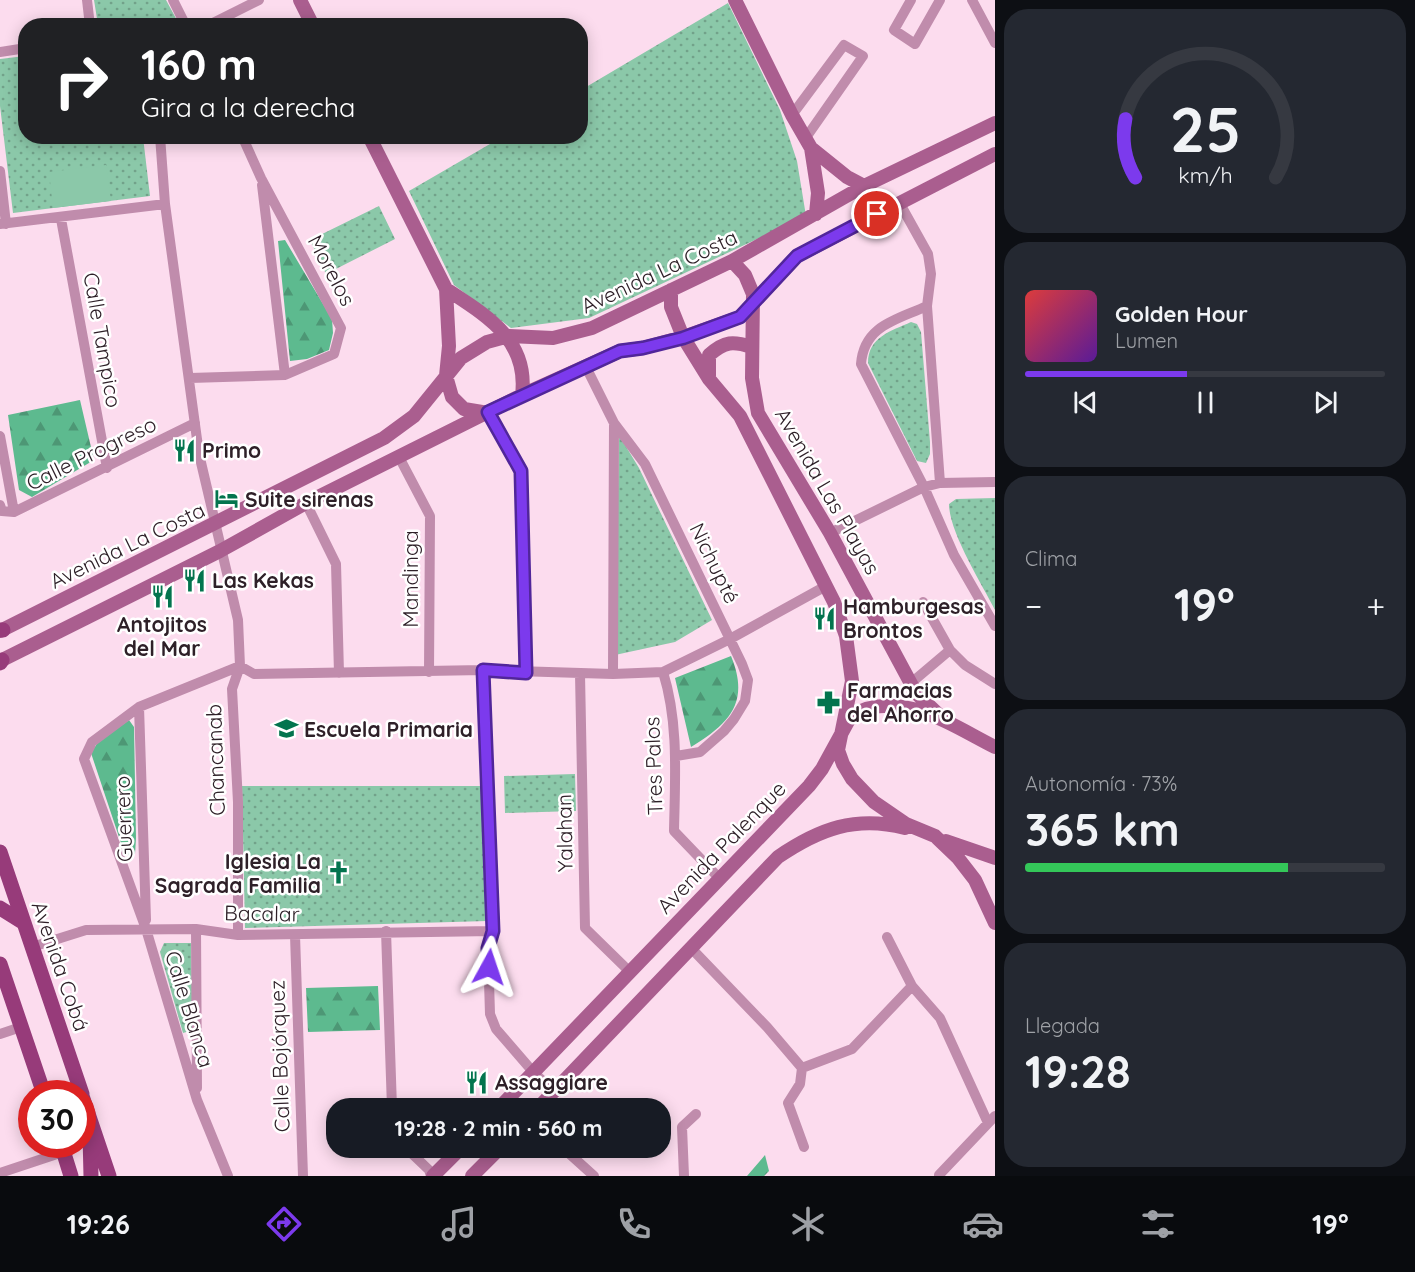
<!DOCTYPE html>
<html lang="es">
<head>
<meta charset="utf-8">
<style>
  :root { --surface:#171b24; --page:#242831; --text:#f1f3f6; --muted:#9ea1a6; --line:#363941; --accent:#7c3aed }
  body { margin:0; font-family:Quicksand,sans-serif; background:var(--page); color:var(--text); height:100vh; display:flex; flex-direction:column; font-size:22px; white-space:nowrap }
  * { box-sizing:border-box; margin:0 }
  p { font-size:20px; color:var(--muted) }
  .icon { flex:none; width:33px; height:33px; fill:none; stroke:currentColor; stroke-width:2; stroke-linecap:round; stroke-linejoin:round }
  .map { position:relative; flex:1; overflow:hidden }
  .details { display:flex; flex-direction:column; gap:9px; padding:9px; background:#0d0f14; width:420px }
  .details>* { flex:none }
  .banner { position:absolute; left:18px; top:18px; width:570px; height:126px; border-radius:24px; box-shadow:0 3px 15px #0003; background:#202124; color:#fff; overflow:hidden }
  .speed { position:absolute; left:18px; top:1080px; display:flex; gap:12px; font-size:30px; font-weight:700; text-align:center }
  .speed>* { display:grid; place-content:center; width:78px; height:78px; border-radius:50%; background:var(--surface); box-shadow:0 3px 15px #0003; line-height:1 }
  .speed .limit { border:9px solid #d22; background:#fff; color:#111 }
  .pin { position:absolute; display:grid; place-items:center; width:51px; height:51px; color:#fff; margin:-26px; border:3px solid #fff; border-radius:50%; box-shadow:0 2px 6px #0007 }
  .me { position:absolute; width:66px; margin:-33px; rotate:5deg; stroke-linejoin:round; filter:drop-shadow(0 0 4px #0008) }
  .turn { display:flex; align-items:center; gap:21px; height:126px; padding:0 24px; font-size:27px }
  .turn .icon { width:78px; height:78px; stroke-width:2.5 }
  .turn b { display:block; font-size:42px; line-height:51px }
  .big { font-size:45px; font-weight:700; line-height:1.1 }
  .details .widget { flex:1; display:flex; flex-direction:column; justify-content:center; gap:9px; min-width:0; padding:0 21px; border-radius:24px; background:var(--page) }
  .details .dial { align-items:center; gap:0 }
  .dial svg { height:156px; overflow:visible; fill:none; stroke:var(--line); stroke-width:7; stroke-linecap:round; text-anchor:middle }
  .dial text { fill:var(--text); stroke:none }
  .song { display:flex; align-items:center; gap:18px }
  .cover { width:72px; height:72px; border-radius:9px; background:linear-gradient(135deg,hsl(0 70% 55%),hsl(270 70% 35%)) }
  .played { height:6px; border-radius:3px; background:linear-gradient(90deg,var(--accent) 45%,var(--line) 45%) }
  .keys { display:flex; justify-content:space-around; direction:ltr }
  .heat { display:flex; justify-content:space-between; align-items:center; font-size:33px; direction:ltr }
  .charge { height:9px; border-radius:4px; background:linear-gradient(90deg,#34c759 73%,var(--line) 0) }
  .trip { position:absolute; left:326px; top:1098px; width:345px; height:60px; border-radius:24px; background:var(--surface); box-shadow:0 3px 15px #0003; font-weight:700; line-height:60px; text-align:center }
  .tabs { display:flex; height:96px; justify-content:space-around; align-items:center; background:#090b0e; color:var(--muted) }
  .tabs .icon { width:42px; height:42px }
  .tabs .active { color:var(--accent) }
  .tabs b { font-size:27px; color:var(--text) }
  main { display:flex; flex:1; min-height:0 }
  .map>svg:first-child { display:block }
</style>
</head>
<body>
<main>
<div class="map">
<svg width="995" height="1176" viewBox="0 0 995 1176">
  <defs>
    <pattern id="forest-firs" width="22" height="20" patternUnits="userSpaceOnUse" patternTransform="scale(1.5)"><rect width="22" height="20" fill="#5dba8f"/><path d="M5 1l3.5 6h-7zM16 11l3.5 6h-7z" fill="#4d9775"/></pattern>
    <pattern id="park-dots" width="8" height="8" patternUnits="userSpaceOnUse" patternTransform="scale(1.5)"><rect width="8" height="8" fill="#8bc8a9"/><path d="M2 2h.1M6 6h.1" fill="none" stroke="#72a28a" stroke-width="1.8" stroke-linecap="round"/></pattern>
  </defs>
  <rect width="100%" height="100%" fill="#fcdcee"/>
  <path fill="url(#forest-firs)" d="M285 240 332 319 333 333 329 350 307 359 290 361 278 241Z
    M80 400 94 460 32 497 19 490 8 415Z
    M731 656C750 702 730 723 691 747L675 678Z
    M129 720 134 727 136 838 135 854 125 855 91 753 98 742Z
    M378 986 380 1030 308 1032 306 988Z
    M765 1155 769 1171 764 1176H747Z"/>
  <path fill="url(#park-dots)" d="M94 0H166L179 24 98 25Z
    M728 3 780 110 797 161 806 216 589 318 511 328 454 285 409 191 502 137 580 136 581 90Z
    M25 56 26 136 143 137 150 196 13 213 0 106V59Z
    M379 206 395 239 326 274 310 240Z
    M911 322 917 324 921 332 930 442V454L926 463 917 461 868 363C868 337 891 331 911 322Z
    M619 435 639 468 712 620 675 642 615 655Z
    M995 498V610C982 584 949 532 949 504L956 499Z
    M575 774 576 811 505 813 504 776Z
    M242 786H481L487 921 245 928Z
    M164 943H191L193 1030 183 1033 160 952Z"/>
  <path fill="#8bc8a9" d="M106 165 111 201 53 208 49 172Z"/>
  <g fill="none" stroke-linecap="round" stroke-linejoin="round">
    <path stroke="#c08cac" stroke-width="10" d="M87 0 90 26
      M173 0 186 26
      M911 0 894 30 915 44 940 0
      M972 0 995 43
      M207 26 259 0
      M0 52 26 48
      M792 115 844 45 863 56 805 139
      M160 136 165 204 199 454 238 620 240 666 232 689 238 802V935
      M0 171 6 224
      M262 185 285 375
      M899 202 928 254 931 274 927 306 940 483
      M61 219 107 468
      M0 224 165 204
      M927 306C897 320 864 325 861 364L924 487 954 555 995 626
      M586 367 614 423 645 464 742 664 748 680 745 701 734 719 724 731 700 752 676 756
      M190 378 285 375 334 354 341 328 261 178 242 136
      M488 413 521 471 526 673
      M0 436 14 512
      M399 457 430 516 429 672
      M306 503 336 564 339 673
      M0 505 2 511 14 512 195 423
      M830 533 924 487 940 483 995 482
      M923 602 950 650
      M483 670 493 931 488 948 490 1014 496 1029 534 1073 554 1091
      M663 672C679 723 675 778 674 831L719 878
      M580 674 585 928 630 972
      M613 674 614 423
      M911 683 950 650 965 665 995 684
      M139 707 146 920
      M196 929 197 1088
      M386 931 392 1108
      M295 935 303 1176
      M32 947 86 930 196 929 238 935 493 931
      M691 948 767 1027 802 1068 800 1084 788 1103 804 1147
      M912 986 940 1018 988 1123
      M0 1034 21 1027
      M802 1068 852 1049 912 986 887 937
      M406 1148 429 1170 431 1176
      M563 1148 594 1176
      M0 1173 63 1152
      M939 1175 995 1116
      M228 1176 197 1100 146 929 84 759 92 742 139 707 240 666 254 674 483 670 613 674 663 672 730 639 826 586
      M684 1176 682 1127 696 1114"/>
    <path stroke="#aa5e8f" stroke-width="14" d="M300 0 313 26
      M735 0 792 115 811 148 847 177 864 186 874 197 877 214
      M369 136 446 289 449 346 446 376 452 397 464 409 488 413
      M811 148 818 193 816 214
      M732 261 745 275 753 294 752 378 758 413 830 533 916 693 938 714
      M446 289C487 316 529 340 522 395
      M671 290V307L683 337 709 379 740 416 834 602 846 636 852 681 838 750 843 764 852 779 874 802 906 824 935 836 958 858 975 880 995 923
      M709 376V355C725 341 733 341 752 347
      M0 631 384 438 414 416 461 358 487 342 509 336 553 338 592 328 732 261 864 186 995 123
      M0 661 220 551 306 503 522 395 620 351 643 348 683 337 740 317 797 256 995 154
      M946 841 995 858
      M499 1108 809 786 822 769 851 716C899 687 953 726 995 747
      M538 1108 778 857C819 829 856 815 905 828
      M433 1176 461 1148
      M472 1176 500 1148"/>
    <path stroke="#973b7a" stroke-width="15" d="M0 630H3
      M0 663 2 660
      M0 852 82 1094
      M0 908 24 923
      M0 964 44 1094
      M82 1096 109 1176
      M90 1134 91 1176
      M61 1144 71 1176"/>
  </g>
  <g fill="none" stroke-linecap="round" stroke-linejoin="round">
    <defs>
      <path id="route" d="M489 967 488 948 493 931 483 670 526 673 521 471 488 412 620 351 643 348 683 338 740 317 797 256 877 214"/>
    </defs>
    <use href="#route" stroke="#51269a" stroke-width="15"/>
    <use href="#route" stroke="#7c3aed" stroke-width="10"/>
  </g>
  <defs>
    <symbol id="restaurant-bare" viewBox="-9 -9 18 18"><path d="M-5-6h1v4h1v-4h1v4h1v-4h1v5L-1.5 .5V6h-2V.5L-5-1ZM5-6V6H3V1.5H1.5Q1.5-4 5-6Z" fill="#03744e" stroke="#fff" stroke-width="2.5" paint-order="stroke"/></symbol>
    <symbol id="hotel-bare" viewBox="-9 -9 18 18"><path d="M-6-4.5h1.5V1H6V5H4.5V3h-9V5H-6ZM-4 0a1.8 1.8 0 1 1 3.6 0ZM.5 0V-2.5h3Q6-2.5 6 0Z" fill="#03744e" stroke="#fff" stroke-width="2.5" paint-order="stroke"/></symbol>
    <symbol id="pharmacy-bare" viewBox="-9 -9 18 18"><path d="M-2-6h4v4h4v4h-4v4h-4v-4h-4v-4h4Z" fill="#03744e" stroke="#fff" stroke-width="2.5" paint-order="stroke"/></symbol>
    <symbol id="school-bare" viewBox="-9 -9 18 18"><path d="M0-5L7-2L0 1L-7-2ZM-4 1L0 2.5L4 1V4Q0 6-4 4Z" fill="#03744e" stroke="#fff" stroke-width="2.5" paint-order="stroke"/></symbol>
    <symbol id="church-bare" viewBox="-9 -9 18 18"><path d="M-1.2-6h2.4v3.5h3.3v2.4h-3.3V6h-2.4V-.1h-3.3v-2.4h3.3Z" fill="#03744e" stroke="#fff" stroke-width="2.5" paint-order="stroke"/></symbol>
  </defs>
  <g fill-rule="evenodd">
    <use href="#restaurant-bare" x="168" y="434" width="33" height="33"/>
    <use href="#hotel-bare" x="210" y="482" width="33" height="33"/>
    <use href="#restaurant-bare" x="178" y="564" width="33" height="33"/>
    <use href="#restaurant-bare" x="146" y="580" width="33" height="33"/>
    <use href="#restaurant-bare" x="808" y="602" width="33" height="33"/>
    <use href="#pharmacy-bare" x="812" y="686" width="33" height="33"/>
    <use href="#school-bare" x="270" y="712" width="33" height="33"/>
    <use href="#church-bare" x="322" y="856" width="33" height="33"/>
    <use href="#restaurant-bare" x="460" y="1066" width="33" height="33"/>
  </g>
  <g text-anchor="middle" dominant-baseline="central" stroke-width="5" stroke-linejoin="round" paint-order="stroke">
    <g font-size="21" fill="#2e2028" stroke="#fff">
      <text transform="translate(332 270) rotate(62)">Morelos</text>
      <text transform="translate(659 271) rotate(-25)">Avenida La Costa</text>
      <text transform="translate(103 340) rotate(80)">Calle Tampico</text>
      <text transform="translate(91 453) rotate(-26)">Calle Progreso</text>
      <text transform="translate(828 491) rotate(60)">Avenida Las Playas</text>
      <text transform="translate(127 545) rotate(-26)">Avenida La Costa</text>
      <text transform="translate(715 563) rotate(64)">Nichupté</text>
      <text transform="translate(410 579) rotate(-90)">Mandinga</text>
      <text transform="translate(215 760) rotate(-92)">Chancanab</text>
      <text transform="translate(653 766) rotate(-92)">Tres Palos</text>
      <text transform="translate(123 819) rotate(-92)">Guerrero</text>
      <text transform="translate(564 833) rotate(-91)">Yalahan</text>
      <text transform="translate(721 847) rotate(-46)">Avenida Palenque</text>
      <text transform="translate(262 913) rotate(1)">Bacalar</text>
      <text transform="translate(61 966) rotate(71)">Avenida Cobá</text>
      <text transform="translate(190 1009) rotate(73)">Calle Blanca</text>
      <text transform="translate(279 1056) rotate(-92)">Calle Bojórquez</text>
    </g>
    <g font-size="21" font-weight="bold" fill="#2e2028" stroke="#fff" text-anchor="start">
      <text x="202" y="450">Primo</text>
      <text x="245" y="499">Suite sirenas</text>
      <text x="212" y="580">Las Kekas</text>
      <text x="843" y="606">Hamburgesas<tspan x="843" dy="24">Brontos</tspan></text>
      <text x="162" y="624" text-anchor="middle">Antojitos<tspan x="162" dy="24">del Mar</tspan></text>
      <text x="847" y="690">Farmacias<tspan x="847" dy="24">del Ahorro</tspan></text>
      <text x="304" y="729">Escuela Primaria</text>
      <text x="321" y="861" text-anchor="end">Iglesia La<tspan x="321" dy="24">Sagrada Familia</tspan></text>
      <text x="495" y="1082">Assaggiare</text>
    </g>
  </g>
</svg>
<div class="speed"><div class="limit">30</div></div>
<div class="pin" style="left:877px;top:214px;background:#d93025"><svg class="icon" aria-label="arrive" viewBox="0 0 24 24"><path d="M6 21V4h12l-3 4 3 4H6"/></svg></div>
<svg class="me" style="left:489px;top:967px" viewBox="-20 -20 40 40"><path d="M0-17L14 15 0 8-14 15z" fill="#7c3aed" stroke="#fff" stroke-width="4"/></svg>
<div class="trip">19:28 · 2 min · 560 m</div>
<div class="banner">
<div class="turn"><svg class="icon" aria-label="right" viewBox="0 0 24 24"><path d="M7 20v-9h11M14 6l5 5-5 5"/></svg><div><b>160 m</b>Gira a la derecha</div></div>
</div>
</div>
<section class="details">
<div class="widget dial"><svg viewBox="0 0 100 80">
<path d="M14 69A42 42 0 1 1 86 69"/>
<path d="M14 69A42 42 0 0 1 9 39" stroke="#7c3aed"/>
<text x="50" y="56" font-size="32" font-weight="700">25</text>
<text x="50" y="72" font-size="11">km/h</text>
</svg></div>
<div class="widget">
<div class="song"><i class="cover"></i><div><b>Golden Hour</b><p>Lumen</p></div></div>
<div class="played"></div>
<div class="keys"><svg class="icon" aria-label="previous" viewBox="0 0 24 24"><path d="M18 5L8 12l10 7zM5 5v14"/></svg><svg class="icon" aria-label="pause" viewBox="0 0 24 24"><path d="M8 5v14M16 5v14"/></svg><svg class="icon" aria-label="next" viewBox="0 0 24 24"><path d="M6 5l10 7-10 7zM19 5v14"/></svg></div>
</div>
<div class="widget"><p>Clima</p>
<div class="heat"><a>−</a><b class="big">19°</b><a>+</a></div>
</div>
<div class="widget"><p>Autonomía · 73%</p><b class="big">365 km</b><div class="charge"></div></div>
<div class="widget"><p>Llegada</p><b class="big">19:28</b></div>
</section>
</main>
<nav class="tabs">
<b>19:26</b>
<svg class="icon active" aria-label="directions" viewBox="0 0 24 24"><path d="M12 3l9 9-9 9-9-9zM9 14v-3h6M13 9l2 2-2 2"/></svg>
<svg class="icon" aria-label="music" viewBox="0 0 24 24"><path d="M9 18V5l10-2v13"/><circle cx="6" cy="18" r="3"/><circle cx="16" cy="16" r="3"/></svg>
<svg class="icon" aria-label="phone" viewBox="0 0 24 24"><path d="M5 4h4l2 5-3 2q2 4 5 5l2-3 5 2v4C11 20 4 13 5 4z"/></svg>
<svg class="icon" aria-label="climate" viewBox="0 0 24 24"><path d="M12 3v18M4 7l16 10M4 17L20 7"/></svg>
<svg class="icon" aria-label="car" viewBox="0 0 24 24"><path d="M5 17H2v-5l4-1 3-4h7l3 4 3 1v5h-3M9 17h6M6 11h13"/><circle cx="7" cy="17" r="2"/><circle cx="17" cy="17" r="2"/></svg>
<svg class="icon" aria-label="filters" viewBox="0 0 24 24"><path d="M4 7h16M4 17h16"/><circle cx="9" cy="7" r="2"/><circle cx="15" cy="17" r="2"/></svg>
<b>19°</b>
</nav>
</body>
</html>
